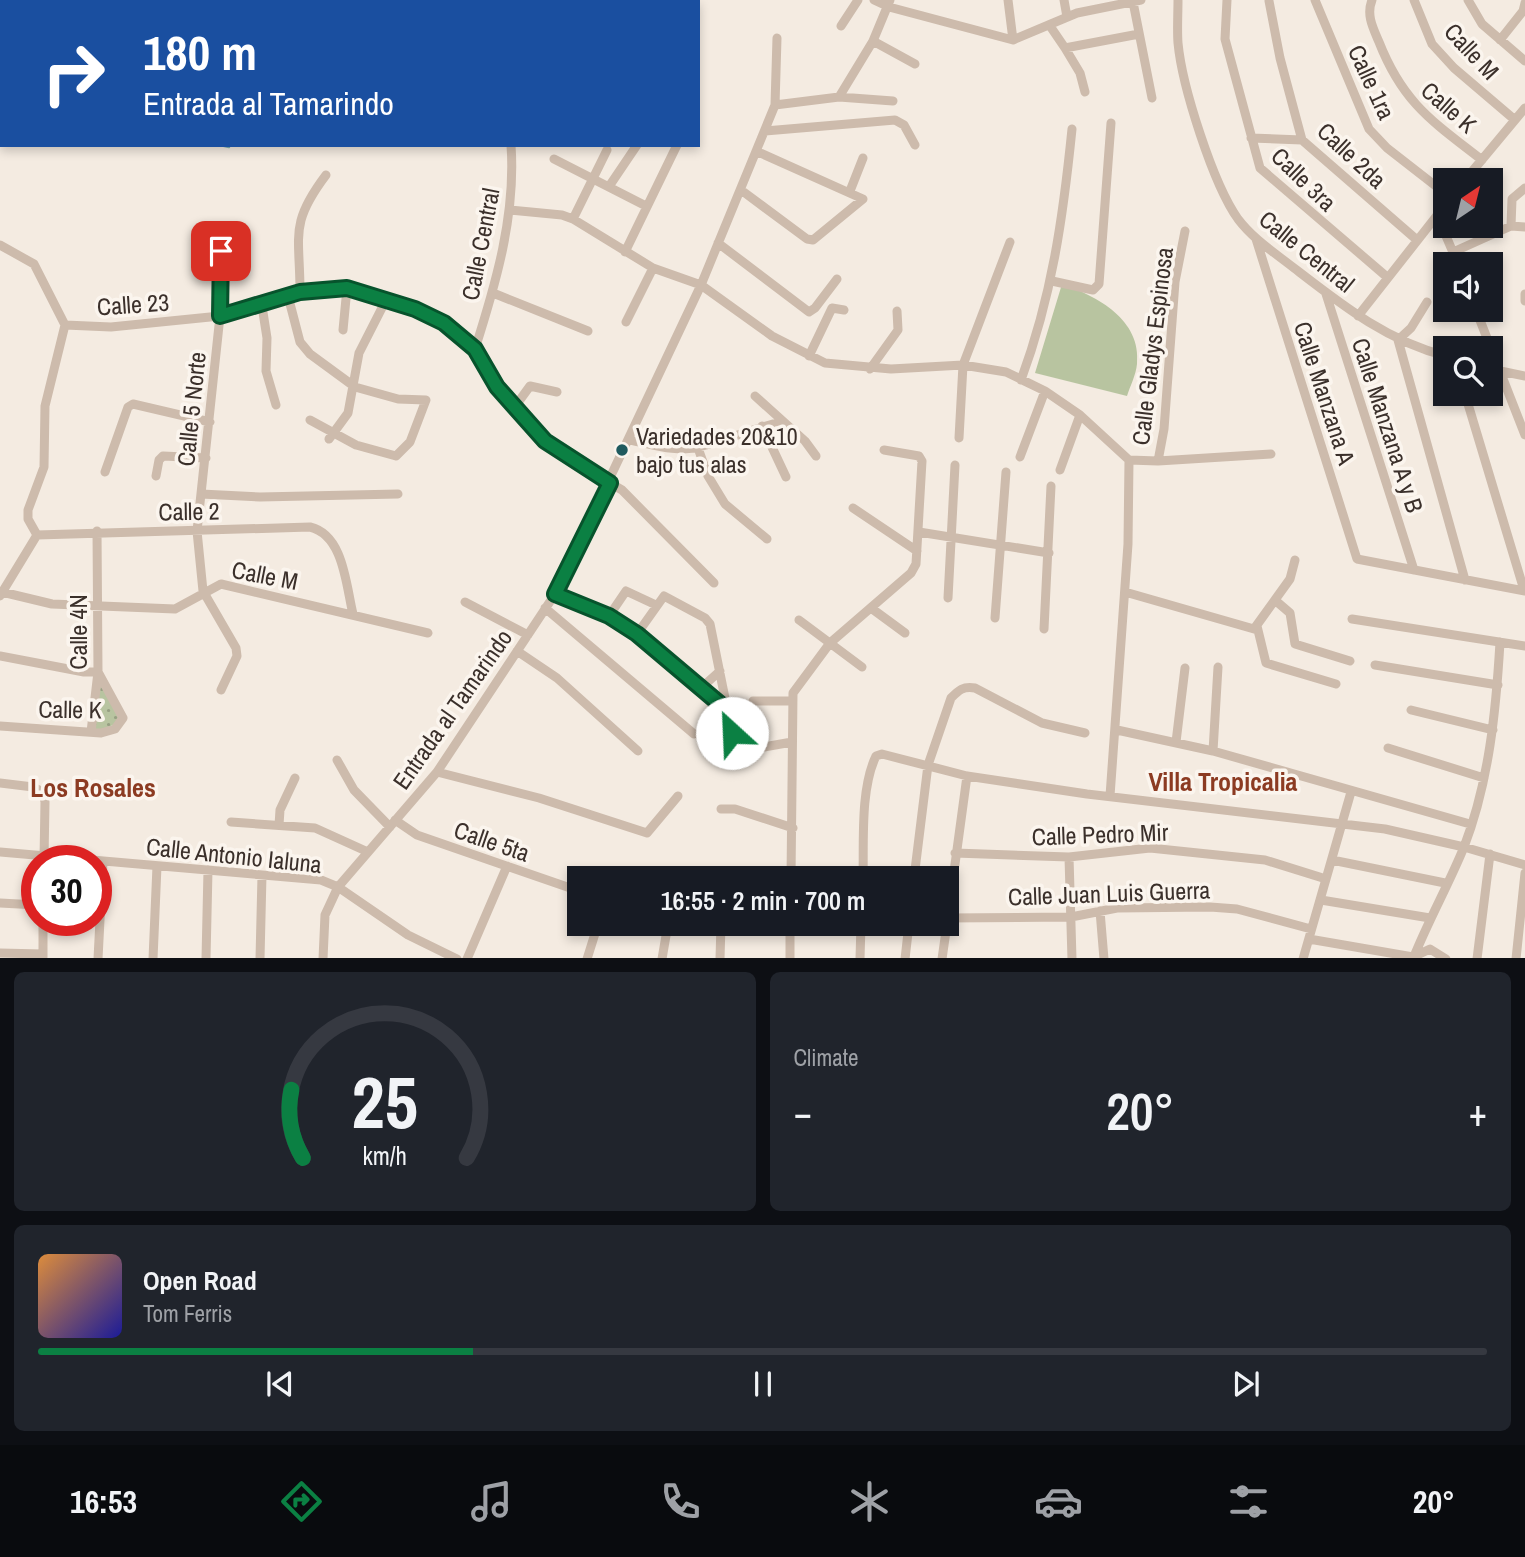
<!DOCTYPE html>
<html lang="en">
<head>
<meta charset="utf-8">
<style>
  :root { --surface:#171b24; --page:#20242c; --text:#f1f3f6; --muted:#9ea1a6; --line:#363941; --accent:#0b8043 }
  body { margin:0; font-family:"Archivo Narrow",sans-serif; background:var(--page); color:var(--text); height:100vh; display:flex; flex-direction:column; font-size:26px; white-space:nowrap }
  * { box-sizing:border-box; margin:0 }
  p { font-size:23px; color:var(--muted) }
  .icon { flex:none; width:38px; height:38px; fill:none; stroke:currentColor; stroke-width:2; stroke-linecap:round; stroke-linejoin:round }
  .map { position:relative; height:958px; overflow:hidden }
  .panel { display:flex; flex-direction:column; gap:14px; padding:14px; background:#0d0f14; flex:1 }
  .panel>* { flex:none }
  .hud { position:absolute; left:0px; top:0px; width:700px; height:147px; box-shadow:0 4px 10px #0003; background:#1a4fa0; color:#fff; overflow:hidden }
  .needle { width:46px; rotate:35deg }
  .buttons { position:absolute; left:1433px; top:168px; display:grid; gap:14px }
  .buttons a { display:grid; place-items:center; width:70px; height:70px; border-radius:0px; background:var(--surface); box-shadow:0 4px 10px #0003; font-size:35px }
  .speed { position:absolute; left:21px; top:845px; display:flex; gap:14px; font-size:35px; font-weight:700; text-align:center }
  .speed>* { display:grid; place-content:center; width:91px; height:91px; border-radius:50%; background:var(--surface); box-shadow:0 4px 10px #0003; line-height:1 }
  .speed .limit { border:10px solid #d22; background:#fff; color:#111 }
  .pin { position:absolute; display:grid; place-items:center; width:60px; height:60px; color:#fff; margin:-30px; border-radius:14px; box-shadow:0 4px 10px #0006 }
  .me { position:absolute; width:77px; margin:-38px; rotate:335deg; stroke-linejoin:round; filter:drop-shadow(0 0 5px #0008) }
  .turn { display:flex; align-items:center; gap:24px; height:147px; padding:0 28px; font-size:32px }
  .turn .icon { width:91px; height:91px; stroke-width:2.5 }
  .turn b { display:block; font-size:49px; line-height:60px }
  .big { font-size:52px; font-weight:600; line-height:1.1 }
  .panel .tile { flex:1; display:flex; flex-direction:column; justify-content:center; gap:10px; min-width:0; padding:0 24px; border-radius:10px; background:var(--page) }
  .panel .dial { align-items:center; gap:0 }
  .dial svg { height:182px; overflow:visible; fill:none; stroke:var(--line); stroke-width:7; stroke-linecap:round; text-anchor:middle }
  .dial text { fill:var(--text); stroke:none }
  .song { display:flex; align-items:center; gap:21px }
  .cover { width:84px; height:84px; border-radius:10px; background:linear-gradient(135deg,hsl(30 70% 55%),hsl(240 70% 35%)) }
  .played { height:7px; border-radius:4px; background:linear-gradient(90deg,var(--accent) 30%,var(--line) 30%) }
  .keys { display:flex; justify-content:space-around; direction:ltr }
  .heat { display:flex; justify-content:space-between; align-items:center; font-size:38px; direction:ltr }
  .panel .tiles { flex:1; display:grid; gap:14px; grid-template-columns:1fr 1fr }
  .tile:last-child { grid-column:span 2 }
  .trip { position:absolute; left:567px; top:866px; width:392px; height:70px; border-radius:0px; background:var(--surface); box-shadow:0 4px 10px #0003; font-weight:600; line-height:70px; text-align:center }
  .tabs { display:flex; height:112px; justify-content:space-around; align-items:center; background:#090b0e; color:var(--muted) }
  .tabs .icon { width:49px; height:49px }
  .tabs .current { color:var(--accent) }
  .tabs b { font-size:32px; color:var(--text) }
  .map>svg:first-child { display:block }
</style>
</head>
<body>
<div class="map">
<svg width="1525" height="959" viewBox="0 0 1525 959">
  <defs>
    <pattern id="park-dots" width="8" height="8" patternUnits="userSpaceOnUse" patternTransform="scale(1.75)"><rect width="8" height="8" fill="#b8c4a0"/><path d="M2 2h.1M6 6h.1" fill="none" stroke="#97a083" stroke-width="1.8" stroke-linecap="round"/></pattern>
  </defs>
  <rect width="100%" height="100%" fill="#f4ebe1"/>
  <path fill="#b8c4a0" d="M1062 284C1097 296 1142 320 1137 364 1136 375 1130 386 1127 396L1035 373Z"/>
  <path fill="url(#park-dots)" d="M100 678 120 718C114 726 105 731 94 729Z"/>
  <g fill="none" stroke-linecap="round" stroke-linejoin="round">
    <path stroke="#7fb0b2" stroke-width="2.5" d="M39 0 40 2
      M0 126 2 125
      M220 145 229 147"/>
    <path stroke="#cdbbac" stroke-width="9" d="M460 0 462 2
      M874 0 889 7 1013 40 1077 13 1141 0
      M1008 0 1013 40
      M1064 0 1067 17
      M1178 0C1178 14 1177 29 1178 43 1182 86 1213 184 1238 219 1253 239 1275 253 1294 268 1342 305 1387 341 1446 356
      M1227 0 1225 39 1260 168 1387 277
      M1315 0 1369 129 1387 148 1446 194
      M1372 0C1366 15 1373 28 1379 42 1403 103 1432 121 1482 160
      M1414 0 1432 44 1454 68 1515 120
      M1468 0 1482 24 1525 61
      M373 1V0
      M1269 1 1280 58 1302 140 1417 240
      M530 2 531 0
      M1133 2 1152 98
      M841 26 858 0
      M1050 26 1065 48 1139 34
      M1500 40 1523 11 1525 3
      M873 41 915 64
      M1065 48 1080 73 1085 92
      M839 97 893 101
      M775 105 777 38
      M765 131 895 120 904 125 915 145
      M1251 138 1302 140
      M554 159 646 206
      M1465 180 1525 108
      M610 185 637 145
      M741 190 807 239 813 240 863 199 758 152
      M850 191 863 158
      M510 210 562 215 573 219 653 268 701 285 772 336 825 363 891 369 963 365 1006 372 1045 391 1080 415 1129 460 1158 461 1164 429 1175 282 1185 231
      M1437 215 1458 264
      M573 219 607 150
      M1511 226 1512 199 1525 188
      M1256 239 1357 559 1525 591
      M718 243 809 312 815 308 837 279
      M0 245 34 264 65 325 111 327 220 316 300 292 347 288 415 309 444 323 475 349 497 387 545 441 579 465 622 490 714 583
      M625 252 677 145
      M1453 252 1511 226 1525 227
      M1052 281 1093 290 1099 284 1111 123
      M300 292C300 235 289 224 326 175
      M493 293 588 331
      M1326 294 1414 570
      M1525 294V301
      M288 296 300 342 310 354 355 387 398 399 426 400 410 442 396 456 356 445 310 420
      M1427 302 1411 328 1398 340 1465 580
      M262 306 267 338 266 371 276 405
      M1476 310 1525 435
      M1358 316 1446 204
      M626 322 653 268
      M343 330 347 288
      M475 349C496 283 516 215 511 145
      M809 356 832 308 844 310
      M870 369 898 330 897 311
      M1491 369 1525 376
      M1021 380C1052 296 1063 218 1072 129
      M1465 394 1524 590
      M755 396 805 441 816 456
      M514 408 530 386 557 392
      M762 426 786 477
      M959 438 963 365 1010 242
      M329 439 348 413 359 353 387 298
      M630 440C651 444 678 453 699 447 727 440 754 428 782 422
      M698 448 708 476 725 504 767 539
      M1020 457 1045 391
      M1158 461 1271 454
      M1060 470 1080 415
      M105 472 128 407 133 404 210 422
      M156 476 159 460 163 456 206 458
      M201 494 260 497 398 494
      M853 508 917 551
      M919 532 1049 553
      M37 535 310 527C344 535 346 586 353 614
      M37 535 28 519V510L44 467 45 406 65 325
      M2 592 52 604 175 609 221 584 428 633
      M1125 592 1254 629 1290 579 1295 560
      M555 594 609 616 637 634 727 710
      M0 596 37 535
      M948 598 955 465
      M1276 601 1290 613 1295 644 1350 661
      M465 602 528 635
      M545 608 694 734
      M871 608 905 633
      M609 616 626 591 656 605
      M995 618 1006 472
      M1352 619 1525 646
      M799 620 862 667
      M1257 626 1266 663 1336 684
      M1044 629 1051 486
      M637 634 664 596 705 618 710 624 732 733
      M517 651 557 678 638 751
      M0 656 84 672H98L123 718 115 729 101 733 0 726
      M1375 665 1498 685
      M701 688 720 671
      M221 690 237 656 236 648 203 591 197 531 220 316 221 230
      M753 701H791
      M1411 710 1493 730
      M1117 730 1213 751 1470 824
      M91 732 98 672 97 531
      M1176 742 1185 668
      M764 747 792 742
      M1388 748 1484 778
      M1213 751 1218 667
      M337 760 354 790 390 827
      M437 772 539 798 647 833 678 796
      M0 783 33 787 43 792 45 802 44 859
      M1110 796 1128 544 1129 460
      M721 809H735L793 828
      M395 820 417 835 579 891
      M231 822 315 828 368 852
      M279 825 280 810 295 778
      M0 852 321 880 338 887 408 935 457 959
      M955 853 1069 857 1150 848 1265 860 1326 879
      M1069 857 1072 959
      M1332 860 1445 883
      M791 878 793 693 830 643 911 573 916 564 922 461 919 456 884 450
      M863 878C864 843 860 789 876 756L882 754 967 776 1087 794 1385 829 1464 847 1525 865
      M914 878 928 765 951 698C959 690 963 686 975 688L1042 723 1085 733
      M1321 900 1430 918
      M0 903 37 905
      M1100 911 1104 959
      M947 918 1071 917 1117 908 1210 907 1237 909 1311 929
      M947 923 967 776
      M1309 939 1413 957 1430 949 1446 959
      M0 953 43 954
      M43 957V920
      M98 959 103 861
      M153 959 157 866
      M206 959 208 870
      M260 959 262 875
      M323 959 325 915 338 887 437 772 555 594 701 285 775 105 839 97 873 41 890 0
      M467 959 507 866
      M587 959 598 924
      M662 959 668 924
      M720 959 721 924
      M790 959V924
      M860 959 861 924
      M905 959 909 924
      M942 959 947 924
      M1303 959 1351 792
      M1413 959C1428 921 1449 884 1464 847 1489 782 1496 711 1500 642
      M1477 959 1490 854
      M1516 959 1525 873"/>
  </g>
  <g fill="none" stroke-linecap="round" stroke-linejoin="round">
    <defs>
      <path id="route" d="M221 251 220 316 300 292 347 288 415 309 444 323 475 349 497 387 545 441 610 483 555 594 609 616 637 634 727 710 732 733"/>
    </defs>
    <use href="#route" stroke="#07532c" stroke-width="18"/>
    <use href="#route" stroke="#0b8043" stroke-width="12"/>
  </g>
  <circle fill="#1f5a5e" stroke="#fbf5ee" stroke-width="2.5" cx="622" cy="450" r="7"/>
  <g text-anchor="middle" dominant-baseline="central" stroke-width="7" stroke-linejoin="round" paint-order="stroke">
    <g font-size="24" fill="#3b302b" stroke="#fbf5ee">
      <text transform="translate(1472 51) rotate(47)">Calle M</text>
      <text transform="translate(1372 82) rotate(65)">Calle 1ra</text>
      <text transform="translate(1449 107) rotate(41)">Calle K</text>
      <text transform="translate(1352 155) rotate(43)">Calle 2da</text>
      <text transform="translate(1304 179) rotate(44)">Calle 3ra</text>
      <text transform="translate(480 244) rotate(-79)">Calle Central</text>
      <text transform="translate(1307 251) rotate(39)">Calle Central</text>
      <text transform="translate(133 304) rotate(-4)">Calle 23</text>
      <text transform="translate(1152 346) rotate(-83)">Calle Gladys Espinosa</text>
      <text transform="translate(1325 393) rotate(72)">Calle Manzana A</text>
      <text transform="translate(191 409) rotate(-84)">Calle 5 Norte</text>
      <text transform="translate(1388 425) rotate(72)">Calle Manzana A y B</text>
      <text transform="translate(189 511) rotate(-1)">Calle 2</text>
      <text transform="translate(265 575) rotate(11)">Calle M</text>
      <text transform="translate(78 632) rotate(-90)">Calle 4N</text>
      <text transform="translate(70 709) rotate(1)">Calle K</text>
      <text transform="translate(452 709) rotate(-55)">Entrada al Tamarindo</text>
      <text transform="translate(1100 834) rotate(-2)">Calle Pedro Mir</text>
      <text transform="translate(492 841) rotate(19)">Calle 5ta</text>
      <text transform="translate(234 855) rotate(6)">Calle Antonio Ialuna</text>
      <text transform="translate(1109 893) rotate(-2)">Calle Juan Luis Guerra</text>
    </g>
    <g font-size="24" fill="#3b302b" stroke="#fbf5ee" text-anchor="start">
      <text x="636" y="436">Variedades 20&amp;10<tspan x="636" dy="28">bajo tus alas</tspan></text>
    </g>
    <g font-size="26" font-weight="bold" fill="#8c3b22" stroke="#fbf5ee">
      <text x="1223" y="781">Villa Tropicalia</text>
      <text x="93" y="787">Los Rosales</text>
    </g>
  </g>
</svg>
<div class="buttons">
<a><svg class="needle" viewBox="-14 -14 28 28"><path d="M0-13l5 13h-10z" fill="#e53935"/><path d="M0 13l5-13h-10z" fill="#9ea1a6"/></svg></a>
<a><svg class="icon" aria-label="sound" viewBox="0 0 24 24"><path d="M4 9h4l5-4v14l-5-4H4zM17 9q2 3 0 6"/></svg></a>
<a><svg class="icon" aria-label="search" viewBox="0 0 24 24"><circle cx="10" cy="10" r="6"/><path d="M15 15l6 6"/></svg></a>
</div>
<div class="speed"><div class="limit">30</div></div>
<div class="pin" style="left:221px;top:251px;background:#d93025"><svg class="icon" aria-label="arrive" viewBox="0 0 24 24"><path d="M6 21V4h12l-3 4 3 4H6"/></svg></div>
<svg class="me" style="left:732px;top:733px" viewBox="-20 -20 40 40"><circle r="19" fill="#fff"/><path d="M0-13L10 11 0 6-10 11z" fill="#0b8043"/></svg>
<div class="trip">16:55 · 2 min · 700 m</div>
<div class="hud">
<div class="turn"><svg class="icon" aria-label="right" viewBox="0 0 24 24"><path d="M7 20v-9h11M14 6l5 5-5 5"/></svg><div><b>180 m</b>Entrada al Tamarindo</div></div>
</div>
</div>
<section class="panel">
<div class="tiles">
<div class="tile dial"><svg viewBox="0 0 100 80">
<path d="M14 69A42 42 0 1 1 86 69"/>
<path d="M14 69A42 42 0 0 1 9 39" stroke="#0b8043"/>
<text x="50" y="56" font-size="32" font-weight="700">25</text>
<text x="50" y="72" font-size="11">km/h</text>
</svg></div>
<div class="tile"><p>Climate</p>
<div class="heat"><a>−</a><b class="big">20°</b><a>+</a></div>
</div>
<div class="tile">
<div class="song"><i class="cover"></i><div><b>Open Road</b><p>Tom Ferris</p></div></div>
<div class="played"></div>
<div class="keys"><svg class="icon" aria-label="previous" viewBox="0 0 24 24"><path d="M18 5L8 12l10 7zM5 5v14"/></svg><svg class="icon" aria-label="pause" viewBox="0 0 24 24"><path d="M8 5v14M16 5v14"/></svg><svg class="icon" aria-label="next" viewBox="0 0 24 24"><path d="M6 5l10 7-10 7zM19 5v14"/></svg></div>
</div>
</div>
</section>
<nav class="tabs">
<b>16:53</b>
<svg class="icon current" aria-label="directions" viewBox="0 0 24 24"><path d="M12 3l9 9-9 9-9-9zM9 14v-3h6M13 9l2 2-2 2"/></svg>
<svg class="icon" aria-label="music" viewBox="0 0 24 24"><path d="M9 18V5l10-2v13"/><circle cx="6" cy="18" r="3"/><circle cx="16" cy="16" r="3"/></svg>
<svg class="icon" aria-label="phone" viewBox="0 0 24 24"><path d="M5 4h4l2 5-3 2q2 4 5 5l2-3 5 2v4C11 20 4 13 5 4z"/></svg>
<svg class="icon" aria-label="climate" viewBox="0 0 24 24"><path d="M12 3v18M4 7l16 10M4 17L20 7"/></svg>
<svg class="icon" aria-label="car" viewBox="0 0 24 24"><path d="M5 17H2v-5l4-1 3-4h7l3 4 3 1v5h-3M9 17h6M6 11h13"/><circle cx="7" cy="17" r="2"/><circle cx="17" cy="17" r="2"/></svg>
<svg class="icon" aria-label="filters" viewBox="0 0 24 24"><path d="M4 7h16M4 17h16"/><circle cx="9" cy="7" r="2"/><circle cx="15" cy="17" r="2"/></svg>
<b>20°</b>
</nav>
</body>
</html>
